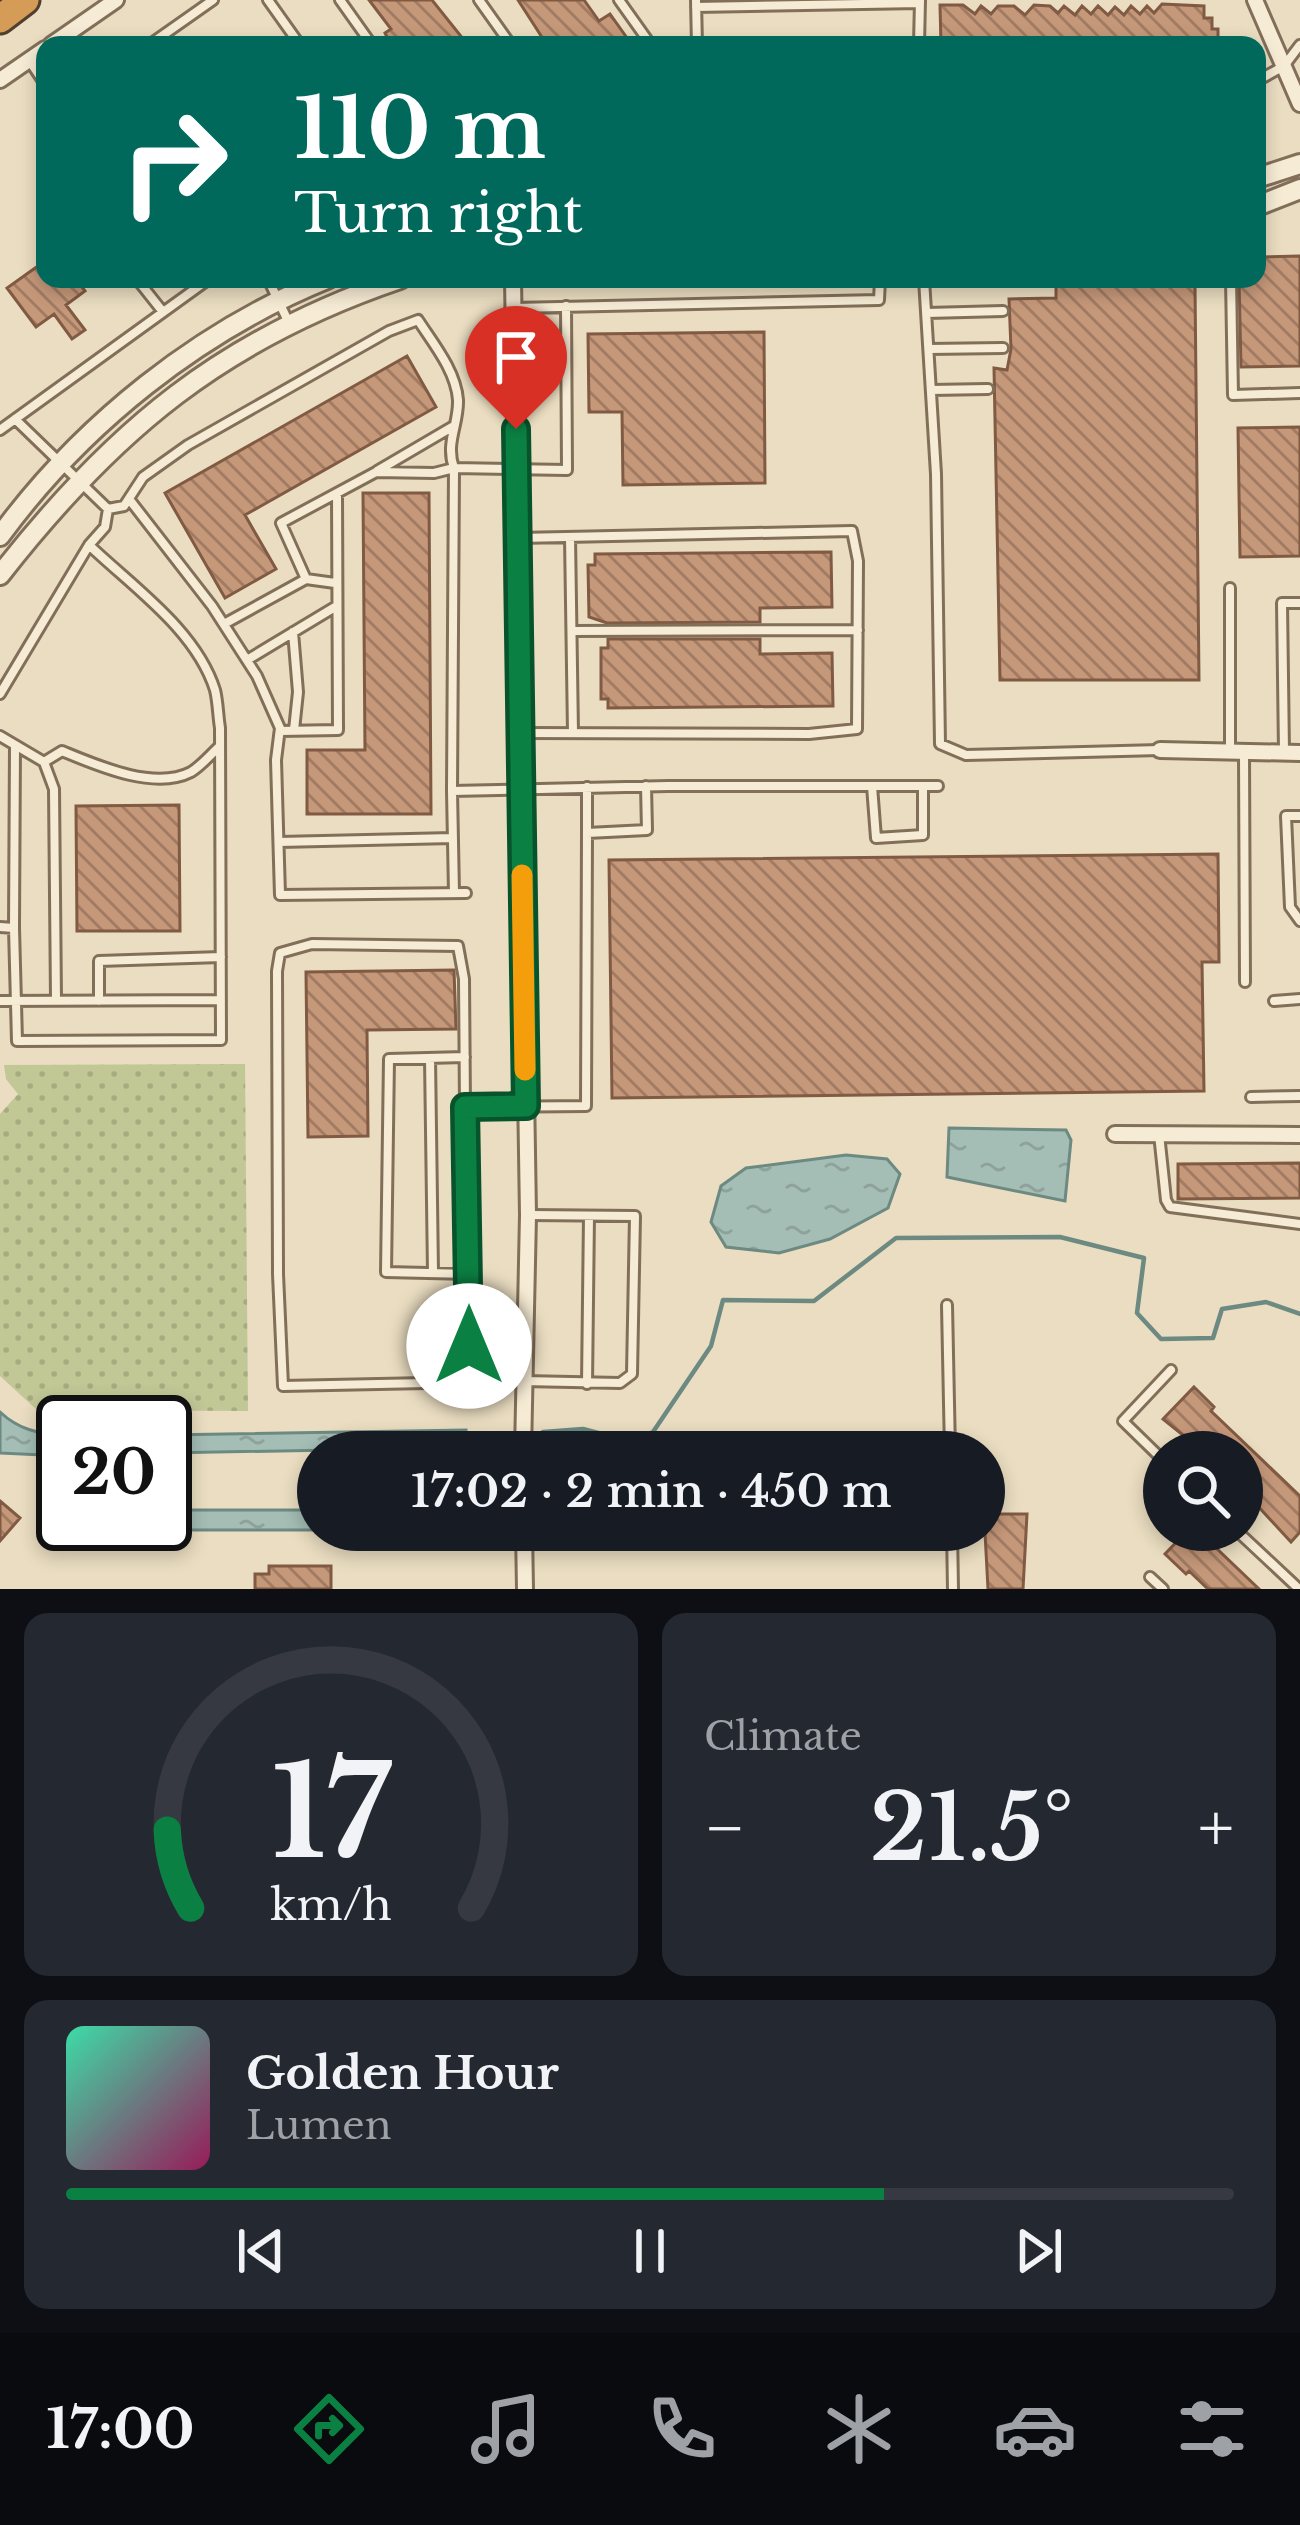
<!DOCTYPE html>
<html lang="en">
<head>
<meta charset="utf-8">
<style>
  :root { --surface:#171b24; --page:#242831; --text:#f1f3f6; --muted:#9ea1a6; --line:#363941; --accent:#0b8043 }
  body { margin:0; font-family:"Libre Baskerville",serif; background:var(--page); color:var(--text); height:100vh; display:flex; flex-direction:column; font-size:45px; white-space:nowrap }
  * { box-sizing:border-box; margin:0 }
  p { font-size:39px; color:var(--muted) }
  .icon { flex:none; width:66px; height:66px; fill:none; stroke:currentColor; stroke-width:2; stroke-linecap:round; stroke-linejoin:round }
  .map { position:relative; height:1589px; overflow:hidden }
  .panel { display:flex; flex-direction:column; gap:24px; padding:24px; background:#0d0f14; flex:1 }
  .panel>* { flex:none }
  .top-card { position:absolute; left:36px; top:36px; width:1230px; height:252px; border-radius:24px; box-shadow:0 6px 18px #0003; background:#00695c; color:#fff; overflow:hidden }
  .tools { position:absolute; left:1143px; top:1431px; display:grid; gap:24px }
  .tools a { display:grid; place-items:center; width:120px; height:120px; border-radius:50%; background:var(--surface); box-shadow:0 6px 18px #0003; font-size:60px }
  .speed { position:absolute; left:36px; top:1395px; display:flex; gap:24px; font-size:60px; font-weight:700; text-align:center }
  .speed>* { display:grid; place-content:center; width:156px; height:156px; border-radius:50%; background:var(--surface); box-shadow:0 6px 18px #0003; line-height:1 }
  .speed .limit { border:6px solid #111; border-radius:18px; background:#fff; color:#111 }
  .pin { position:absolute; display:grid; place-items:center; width:102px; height:102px; color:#fff; margin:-123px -51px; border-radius:50% 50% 50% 0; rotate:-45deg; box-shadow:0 0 12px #0007 }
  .pin .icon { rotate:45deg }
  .me { position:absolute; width:132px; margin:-66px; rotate:0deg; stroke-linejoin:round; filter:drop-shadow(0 0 9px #0008) }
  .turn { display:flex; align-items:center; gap:42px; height:252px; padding:0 60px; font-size:54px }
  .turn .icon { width:156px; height:156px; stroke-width:2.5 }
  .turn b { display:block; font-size:84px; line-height:102px }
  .big { font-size:90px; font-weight:600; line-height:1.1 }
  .panel .card { flex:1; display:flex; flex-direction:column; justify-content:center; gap:18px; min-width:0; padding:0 42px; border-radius:24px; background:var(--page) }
  .panel .dial { align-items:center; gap:0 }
  .dial svg { height:312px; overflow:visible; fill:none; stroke:var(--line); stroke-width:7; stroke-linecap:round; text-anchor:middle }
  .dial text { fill:var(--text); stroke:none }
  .song { display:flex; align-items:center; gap:36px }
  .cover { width:144px; height:144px; border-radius:18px; background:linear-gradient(135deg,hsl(160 70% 55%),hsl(330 70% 35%)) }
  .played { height:12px; border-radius:6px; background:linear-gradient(90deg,var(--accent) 70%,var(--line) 70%) }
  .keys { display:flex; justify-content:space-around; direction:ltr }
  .heat { display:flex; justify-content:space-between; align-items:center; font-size:66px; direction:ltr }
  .panel .tiles { flex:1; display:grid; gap:24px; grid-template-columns:1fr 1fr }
  .card:last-child { grid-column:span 2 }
  .trip { position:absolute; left:297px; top:1431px; width:708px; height:120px; border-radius:60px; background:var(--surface); box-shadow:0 6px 18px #0003; font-weight:600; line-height:120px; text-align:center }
  .menu { display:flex; height:192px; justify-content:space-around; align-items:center; background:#090b0e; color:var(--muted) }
  .menu .icon { width:84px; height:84px }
  .menu .selected { color:var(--accent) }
  .menu b { font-size:54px; color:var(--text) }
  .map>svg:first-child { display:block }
</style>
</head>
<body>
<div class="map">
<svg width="1300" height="1589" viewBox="0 0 1300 1589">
  <defs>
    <pattern id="grass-dots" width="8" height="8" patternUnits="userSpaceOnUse" patternTransform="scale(3)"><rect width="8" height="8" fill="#c2c796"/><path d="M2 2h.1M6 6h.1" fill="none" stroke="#a7ab81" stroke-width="1.8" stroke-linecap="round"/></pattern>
    <pattern id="water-ripples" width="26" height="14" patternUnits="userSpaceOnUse" patternTransform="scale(3)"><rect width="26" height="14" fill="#a4bdb5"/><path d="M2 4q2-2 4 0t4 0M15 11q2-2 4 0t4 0" fill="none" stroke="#8ea29b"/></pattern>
    <pattern id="building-back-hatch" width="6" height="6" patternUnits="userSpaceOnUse" patternTransform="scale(3)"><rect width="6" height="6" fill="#c6987a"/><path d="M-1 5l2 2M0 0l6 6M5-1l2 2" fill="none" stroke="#a17c63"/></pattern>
  </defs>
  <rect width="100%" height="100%" fill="#eaddc1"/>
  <path fill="url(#grass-dots)" d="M245 1064 248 1411 37 1410 0 1376V1114L18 1094 6 1079 4 1065Z"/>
  <path fill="url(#water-ripples)" stroke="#6c8a82" stroke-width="3" d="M949 1128 1066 1130 1071 1140 1065 1201 947 1177Z
    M846 1155 887 1159 900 1174 888 1208 830 1239 779 1253 726 1247 711 1222 721 1186 746 1168Z
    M0 1412C18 1429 38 1434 63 1435V1456L0 1453Z
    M466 1430 465 1445 441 1448 165 1453V1435Z
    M165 1510H318V1530H374H122L87 1529 82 1524H165Z"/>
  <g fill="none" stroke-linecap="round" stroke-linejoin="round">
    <path stroke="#6c8a82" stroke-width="4.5" d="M543 1432 583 1429 629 1441 653 1432 711 1346 723 1300 814 1301 896 1238 1060 1237 1144 1258 1137 1313 1161 1339 1213 1338 1222 1309 1266 1302 1300 1314
      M465 1437 497 1434"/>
  </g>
  <path fill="url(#building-back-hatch)" stroke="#805a42" stroke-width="3" d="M369 0H432L468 45H391L385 33 391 29Z
    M518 0H584L599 21 610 14 632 45H547Z
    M1162 4 1204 6V18H1212V29H1218V45H941L940 5H963L975 14 981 6 991 14 998 6H1014L1025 15 1034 5 1050 6 1058 13 1064 6 1075 15 1082 6 1091 14 1098 6 1108 15 1115 7 1124 15 1131 6 1140 14 1147 6 1154 13Z
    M1300 256V366L1241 367 1239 279H1257V257Z
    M45 261V279H76L85 291 66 305 85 330 72 339 54 314 36 327 7 288Z
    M1056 285 1195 286 1199 680H1000L994 368 1007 370 1011 349 1009 299 1056 298Z
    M764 332 765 483 623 485 622 412H589L588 334Z
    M407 356 436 407 245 515 276 569 225 598 165 493Z
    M1300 427V556L1240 557 1238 428Z
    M363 493H429L431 814H307V750H365Z
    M831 552 832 607 760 608V622L607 623 589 617 588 565H595V554Z
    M608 639H760V654L832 653 833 706 608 708V699H601V648H608Z
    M179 805 180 931H77L76 806Z
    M1218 854 1219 962H1202L1204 1091 612 1098 609 860Z
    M454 970 456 1029 367 1030 368 1136 308 1137 306 972Z
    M1300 1163V1198L1178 1199V1164Z
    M1194 1387 1214 1407 1211 1411 1300 1496V1532L1291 1542 1242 1489V1452H1204L1163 1419Z
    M0 1501 20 1518 0 1541Z
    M984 1514H1027L1023 1589H988Z
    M1188 1530H1204L1216 1542 1213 1545 1259 1589H1208L1189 1571 1186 1574 1165 1554Z
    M269 1566H331V1589H255V1574H269Z"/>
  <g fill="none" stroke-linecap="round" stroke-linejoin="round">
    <defs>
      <path id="service" d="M268 0 300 45
        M340 0 372 45
        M479 0 511 45
        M619 0 651 45
        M696 0 697 45
        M696 7 920 3
        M149 45 213 0
        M905 45 919 44
        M919 45 920 0
        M29 60 45 84
        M1257 81 1284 66 1300 45
        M145 279 140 283 163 312
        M268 279 288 321
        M924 279 936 474 940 744 966 755 1160 750
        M1231 279 1233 395 1300 393
        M514 308 879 300 880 279
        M927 313 1003 311
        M929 349 1003 348
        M931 390 988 389
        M0 430 209 279
        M377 471 452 427
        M129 499 212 606 257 676 280 728 276 760 280 895 466 893
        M108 509 124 506 143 477 188 445 389 331 418 320C433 343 456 371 458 400 459 424 445 443 454 468L567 470 566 306
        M570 537 573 733
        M519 538 852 531 858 561 857 729 809 734 522 733
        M306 579 335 583
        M224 624 306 579 281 523 376 472 434 473 454 468 452 791
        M572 631 858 630
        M293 632 298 692 294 730
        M247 660 335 607
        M0 694 89 545 105 527 108 509 15 419
        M280 731 338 730 337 494
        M0 736 44 762 54 789 56 1000
        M1230 751V588
        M1284 752 1282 603H1300
        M1244 754 1245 982
        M44 762 62 751C96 765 154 791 191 772 201 766 210 755 219 747
        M872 786 876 838 923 835V786
        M587 787V833L647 830 646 786
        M1300 816H1286L1290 907 1300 921
        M279 842 453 838
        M454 893 452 791 668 786H938
        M0 927 14 928 17 1041 221 1040 220 728C218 716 218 702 215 690 196 630 133 587 89 545
        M14 928 15 745
        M0 1001 221 1000
        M99 1001V961L221 957
        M1274 1001 1300 999
        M465 1057 389 1059 386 1272 469 1274
        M430 1058 433 1272
        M1251 1097 1300 1096
        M465 1107 469 1381
        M1159 1134 1166 1200 1170 1207 1300 1224
        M529 1215 635 1216 632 1374 620 1383 523 1381 283 1386 278 1274 277 971 280 953 312 944 458 946 464 979 465 1107 586 1106 587 833
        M947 1305 950 1452
        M587 1384 589 1216
        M1164 1461 1123 1421 1171 1370
        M952 1530 953 1589
        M1236 1530 1299 1589
        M1150 1577 1163 1589"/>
      <path id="minor" d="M1255 0 1300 104
        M51 45 116 0
        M0 80 45 49
        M513 279 528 1215 523 1452
        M1160 750 1300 753
        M1115 1134 1300 1135
        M524 1530 525 1589"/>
      <path id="tertiary" d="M1257 178 1300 164
        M1257 206 1300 189
        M0 536C82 424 199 331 327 279
        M0 575C114 429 223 339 400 279"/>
      <path id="motorway" d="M0 19 25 0"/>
    </defs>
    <use href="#service" stroke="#826f5a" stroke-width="14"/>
    <use href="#minor" stroke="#826f5a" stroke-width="20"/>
    <use href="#tertiary" stroke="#826f5a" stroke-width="24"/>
    <use href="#motorway" stroke="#503e2e" stroke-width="33"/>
    <use href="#service" stroke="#f6ebd4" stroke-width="8"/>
    <use href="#minor" stroke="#f6ebd4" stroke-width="14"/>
    <use href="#tertiary" stroke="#f6ebd4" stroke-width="18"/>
    <use href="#motorway" stroke="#d49c57" stroke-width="27"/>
  </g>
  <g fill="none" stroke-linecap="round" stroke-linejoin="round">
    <defs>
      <path id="route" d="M469 1346 465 1107 526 1106 516 429"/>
    </defs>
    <use href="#route" stroke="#07532c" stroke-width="30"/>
    <use href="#route" stroke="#0b8043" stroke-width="21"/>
    <path stroke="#f59e0b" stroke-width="21" d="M522 875 525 1070"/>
  </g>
</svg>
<div class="tools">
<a><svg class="icon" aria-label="search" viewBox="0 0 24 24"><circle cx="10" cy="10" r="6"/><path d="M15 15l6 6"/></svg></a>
</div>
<div class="speed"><div class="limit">20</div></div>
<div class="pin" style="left:516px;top:429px;background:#d93025"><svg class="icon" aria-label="arrive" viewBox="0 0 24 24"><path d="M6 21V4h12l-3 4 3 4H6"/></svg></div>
<svg class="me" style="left:469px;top:1346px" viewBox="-20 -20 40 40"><circle r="19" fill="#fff"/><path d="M0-13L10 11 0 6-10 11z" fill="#0b8043"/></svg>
<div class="trip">17:02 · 2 min · 450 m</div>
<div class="top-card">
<div class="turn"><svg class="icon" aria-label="right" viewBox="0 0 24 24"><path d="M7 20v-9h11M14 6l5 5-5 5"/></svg><div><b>110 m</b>Turn right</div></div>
</div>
</div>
<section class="panel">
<div class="tiles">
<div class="card dial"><svg viewBox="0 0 100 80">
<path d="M14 69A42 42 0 1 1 86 69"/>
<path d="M14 69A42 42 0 0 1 8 49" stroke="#0b8043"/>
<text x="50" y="56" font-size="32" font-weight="700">17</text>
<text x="50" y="72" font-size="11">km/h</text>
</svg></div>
<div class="card"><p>Climate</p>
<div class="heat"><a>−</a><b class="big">21.5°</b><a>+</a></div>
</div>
<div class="card">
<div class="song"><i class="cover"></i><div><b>Golden Hour</b><p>Lumen</p></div></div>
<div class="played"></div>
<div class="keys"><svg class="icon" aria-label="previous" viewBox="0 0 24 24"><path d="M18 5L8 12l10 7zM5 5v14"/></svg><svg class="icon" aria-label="pause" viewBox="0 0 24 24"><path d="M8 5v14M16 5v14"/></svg><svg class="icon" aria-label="next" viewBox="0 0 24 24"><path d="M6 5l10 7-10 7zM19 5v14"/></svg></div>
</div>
</div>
</section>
<nav class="menu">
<b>17:00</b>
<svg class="icon selected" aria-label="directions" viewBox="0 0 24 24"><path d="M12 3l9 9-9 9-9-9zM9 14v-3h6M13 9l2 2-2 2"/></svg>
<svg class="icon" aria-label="music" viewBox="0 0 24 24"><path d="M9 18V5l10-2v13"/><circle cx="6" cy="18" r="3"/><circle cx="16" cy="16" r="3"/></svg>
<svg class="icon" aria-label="phone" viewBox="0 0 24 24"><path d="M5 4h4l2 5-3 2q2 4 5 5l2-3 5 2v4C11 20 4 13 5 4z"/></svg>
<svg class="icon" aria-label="climate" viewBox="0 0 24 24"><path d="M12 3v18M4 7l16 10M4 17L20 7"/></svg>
<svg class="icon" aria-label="car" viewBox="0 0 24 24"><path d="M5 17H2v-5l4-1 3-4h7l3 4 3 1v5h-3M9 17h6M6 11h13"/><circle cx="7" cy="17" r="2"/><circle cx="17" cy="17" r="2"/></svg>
<svg class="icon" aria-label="filters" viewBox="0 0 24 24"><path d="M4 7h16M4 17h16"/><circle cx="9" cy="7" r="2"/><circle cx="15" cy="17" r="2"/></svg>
</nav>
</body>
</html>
